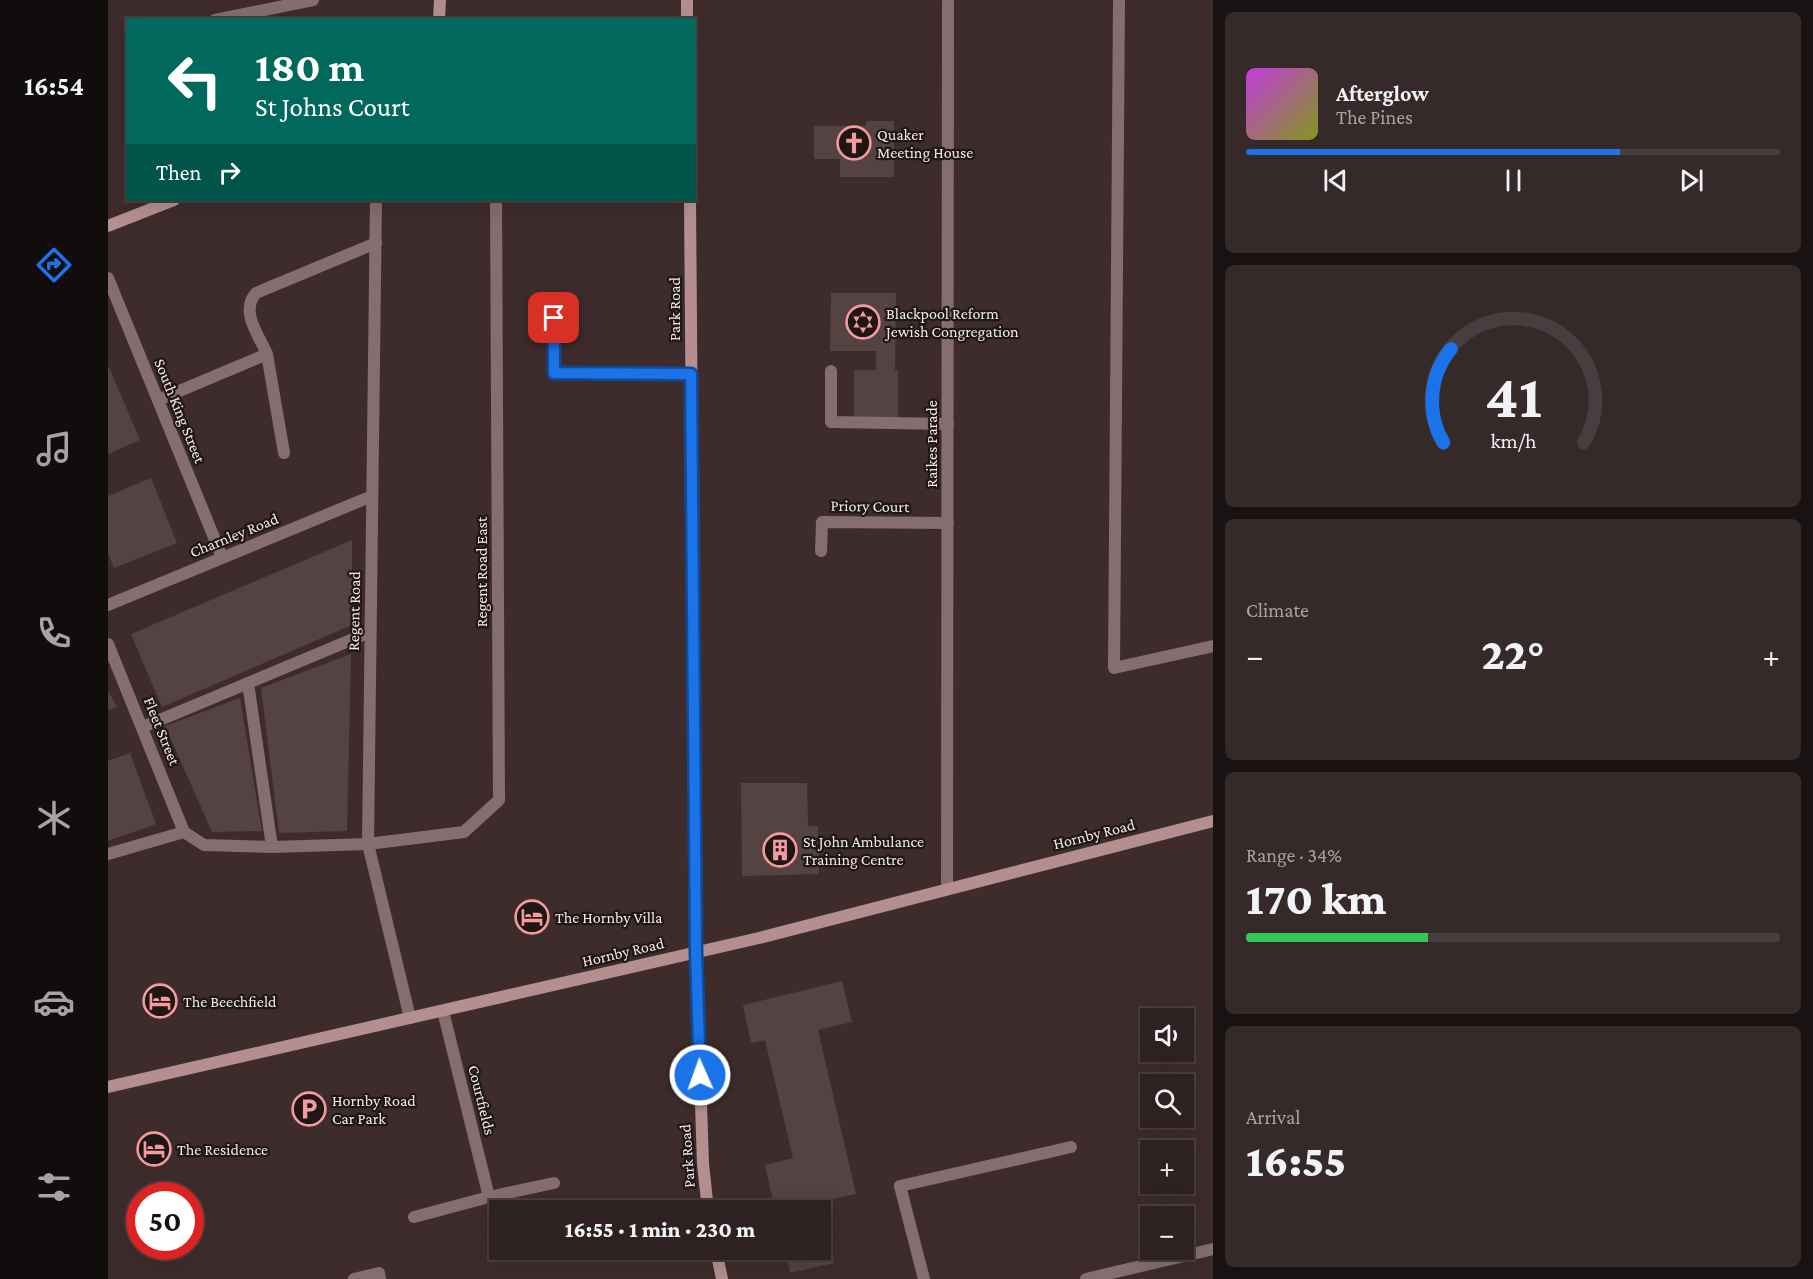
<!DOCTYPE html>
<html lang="en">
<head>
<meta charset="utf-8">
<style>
  :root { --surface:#2e2121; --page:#36292a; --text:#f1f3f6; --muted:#a7a3a5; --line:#493e3f; --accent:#1a73e8 }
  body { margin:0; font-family:"Crimson Pro",serif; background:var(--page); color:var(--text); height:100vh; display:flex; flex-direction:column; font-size:22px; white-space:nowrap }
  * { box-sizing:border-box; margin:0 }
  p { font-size:20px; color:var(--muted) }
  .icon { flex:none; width:33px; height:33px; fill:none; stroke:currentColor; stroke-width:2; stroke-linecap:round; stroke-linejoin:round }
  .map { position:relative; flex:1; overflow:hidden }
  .sheet { display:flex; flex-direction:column; gap:12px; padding:12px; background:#191212; width:600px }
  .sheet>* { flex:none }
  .banner { position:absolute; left:18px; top:18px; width:570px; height:183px; border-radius:0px; box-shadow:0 6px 24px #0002,0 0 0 2px var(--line); background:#00695c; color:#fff; overflow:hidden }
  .fabs { position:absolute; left:1032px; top:1008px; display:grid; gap:12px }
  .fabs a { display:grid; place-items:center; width:54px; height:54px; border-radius:0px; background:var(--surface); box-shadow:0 6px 24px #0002,0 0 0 2px var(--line); font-size:30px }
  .speed { position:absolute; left:18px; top:1182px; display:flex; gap:12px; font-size:30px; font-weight:700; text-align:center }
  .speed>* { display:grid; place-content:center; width:78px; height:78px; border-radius:50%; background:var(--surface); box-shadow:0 6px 24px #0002,0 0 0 2px var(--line); line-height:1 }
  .speed .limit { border:9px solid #d22; background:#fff; color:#111 }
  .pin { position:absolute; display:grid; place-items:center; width:51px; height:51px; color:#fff; margin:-26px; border-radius:12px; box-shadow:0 3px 9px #0006 }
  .me { position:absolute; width:66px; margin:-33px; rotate:358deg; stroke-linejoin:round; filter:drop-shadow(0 0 4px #0008) }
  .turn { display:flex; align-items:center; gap:21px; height:126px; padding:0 30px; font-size:27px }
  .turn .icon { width:78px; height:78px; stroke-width:2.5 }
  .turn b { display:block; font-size:42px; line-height:51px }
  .then { display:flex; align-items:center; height:57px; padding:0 30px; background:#0003; gap:12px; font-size:22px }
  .big { font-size:45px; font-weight:800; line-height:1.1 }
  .sheet .card { flex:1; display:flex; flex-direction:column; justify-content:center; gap:9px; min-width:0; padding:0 21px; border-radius:9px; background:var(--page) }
  .sheet .dial { align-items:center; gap:0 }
  .dial svg { height:156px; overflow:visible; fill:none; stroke:var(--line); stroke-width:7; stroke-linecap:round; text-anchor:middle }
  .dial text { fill:var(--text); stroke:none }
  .song { display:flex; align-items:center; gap:18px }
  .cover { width:72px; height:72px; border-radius:9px; background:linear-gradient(135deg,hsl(290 70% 55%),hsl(70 70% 35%)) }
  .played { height:6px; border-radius:3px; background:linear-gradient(90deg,var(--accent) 70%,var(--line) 70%) }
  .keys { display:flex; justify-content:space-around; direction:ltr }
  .heat { display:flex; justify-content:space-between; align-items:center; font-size:33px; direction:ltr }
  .charge { height:9px; border-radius:4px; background:linear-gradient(90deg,#34c759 34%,var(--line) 0) }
  .trip { position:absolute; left:381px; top:1200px; width:342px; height:60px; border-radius:0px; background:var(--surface); box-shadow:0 6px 24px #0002,0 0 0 2px var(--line); font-weight:800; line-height:60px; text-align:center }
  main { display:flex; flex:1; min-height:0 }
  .menu { display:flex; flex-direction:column; width:108px; justify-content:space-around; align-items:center; background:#120d0d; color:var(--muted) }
  .menu .icon { width:42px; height:42px }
  .menu .selected { color:var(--accent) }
  .menu b { font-size:27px; color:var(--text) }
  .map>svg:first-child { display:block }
</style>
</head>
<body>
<main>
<nav class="menu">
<b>16:54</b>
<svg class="icon selected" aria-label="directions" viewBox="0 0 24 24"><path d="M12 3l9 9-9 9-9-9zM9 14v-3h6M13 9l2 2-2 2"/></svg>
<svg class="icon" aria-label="music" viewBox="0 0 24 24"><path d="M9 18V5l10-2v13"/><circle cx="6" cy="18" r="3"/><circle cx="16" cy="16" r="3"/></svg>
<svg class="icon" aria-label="phone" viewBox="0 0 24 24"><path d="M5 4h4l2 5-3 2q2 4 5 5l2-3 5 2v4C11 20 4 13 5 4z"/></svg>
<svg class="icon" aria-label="climate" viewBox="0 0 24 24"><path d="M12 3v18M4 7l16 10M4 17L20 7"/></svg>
<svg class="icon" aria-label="car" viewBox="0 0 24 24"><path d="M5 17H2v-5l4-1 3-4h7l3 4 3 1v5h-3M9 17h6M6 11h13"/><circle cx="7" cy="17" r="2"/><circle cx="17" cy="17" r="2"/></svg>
<svg class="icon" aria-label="filters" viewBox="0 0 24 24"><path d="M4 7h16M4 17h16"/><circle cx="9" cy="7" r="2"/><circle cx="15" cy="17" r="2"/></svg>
</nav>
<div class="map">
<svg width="1105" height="1279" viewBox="0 0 1105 1279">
  <rect width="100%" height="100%" fill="#3e2c2c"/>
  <path fill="#554242" d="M758 121H786V177H732V159H706V126H758Z
    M723 293H788L787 370H790V419L749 420 746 416V370H768V351H722Z
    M0 365 32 440 0 454Z
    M43 478 69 543 6 568 0 553V496Z
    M244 540V625L54 707 23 634Z
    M243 654 239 831 171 833 153 688Z
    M0 691 9 707 0 710Z
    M132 698 154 831 104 832 57 726Z
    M22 753 48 824 0 841V761Z
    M633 783H699L700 826H710L711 874 634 876Z
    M734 981 744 1022 710 1030 748 1194 712 1202 726 1263 682 1273 677 1250H712V1210H667L657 1165 685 1158 657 1040 643 1043 635 1005Z"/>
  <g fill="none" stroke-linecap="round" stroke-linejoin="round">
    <path stroke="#856e6d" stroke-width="12" d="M1011 0 1006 668 1105 646
      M107 20 205 0
      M446 318V373L583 374
      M159 354 176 453
      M723 371V422L840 424
      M50 400 159 354C150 334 132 311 148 293L268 243
      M140 683 164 847
      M35 727 262 632
      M0 854 76 832 96 845 164 847 260 844 356 832 391 800 388 200
      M792 1186 963 1147
      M246 1279 271 1273 272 1279"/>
    <path stroke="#856e6d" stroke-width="12" d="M268 200 260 844 302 1018
      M0 278 114 557
      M713 551 714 522 840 523
      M0 605 264 496
      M0 644 76 832
      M839 889 840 0
      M335 1011 381 1197 446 1183
      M792 1186 816 1279
      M306 1217 381 1197
      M978 1279 1105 1249"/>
    <path stroke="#b58f8f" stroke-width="12" d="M579 0V20
      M331 20 332 0
      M582 200 588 953 595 1164 600 1210
      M0 226 66 200
      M0 1087 651 938 1105 821
      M608 1250 614 1279"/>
  </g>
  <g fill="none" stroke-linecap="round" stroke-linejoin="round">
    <defs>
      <path id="route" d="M446 318V373L583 374 588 953 592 1075"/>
    </defs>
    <use href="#route" stroke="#114b97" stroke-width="15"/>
    <use href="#route" stroke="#1a73e8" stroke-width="10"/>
  </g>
  <defs>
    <symbol id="church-ring" viewBox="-11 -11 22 22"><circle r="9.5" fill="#1f1616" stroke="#f59b9d" stroke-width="1.5"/><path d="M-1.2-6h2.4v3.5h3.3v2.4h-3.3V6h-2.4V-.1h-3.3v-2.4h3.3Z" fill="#f59b9d"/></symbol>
    <symbol id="synagogue-ring" viewBox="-11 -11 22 22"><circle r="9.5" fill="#1f1616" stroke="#f59b9d" stroke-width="1.5"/><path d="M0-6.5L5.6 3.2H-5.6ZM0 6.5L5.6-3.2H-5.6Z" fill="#f59b9d"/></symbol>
    <symbol id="building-ring" viewBox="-11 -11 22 22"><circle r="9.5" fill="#1f1616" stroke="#f59b9d" stroke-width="1.5"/><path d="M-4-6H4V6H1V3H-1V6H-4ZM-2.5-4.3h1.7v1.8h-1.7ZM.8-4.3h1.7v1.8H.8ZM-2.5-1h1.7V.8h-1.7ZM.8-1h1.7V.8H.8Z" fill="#f59b9d"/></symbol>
    <symbol id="hotel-ring" viewBox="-11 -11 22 22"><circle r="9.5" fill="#1f1616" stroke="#f59b9d" stroke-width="1.5"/><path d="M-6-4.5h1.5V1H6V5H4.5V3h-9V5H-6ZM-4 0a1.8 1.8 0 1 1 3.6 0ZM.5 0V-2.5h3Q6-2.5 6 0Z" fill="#f59b9d"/></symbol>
    <symbol id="parking-ring" viewBox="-11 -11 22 22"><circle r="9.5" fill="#1f1616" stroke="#f59b9d" stroke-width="1.5"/><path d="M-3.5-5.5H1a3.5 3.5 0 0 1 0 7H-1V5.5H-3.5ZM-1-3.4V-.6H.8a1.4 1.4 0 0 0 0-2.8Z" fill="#f59b9d"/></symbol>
  </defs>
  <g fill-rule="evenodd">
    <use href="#church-ring" x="727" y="124" width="38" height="38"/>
    <use href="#synagogue-ring" x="736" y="303" width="38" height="38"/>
    <use href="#building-ring" x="653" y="831" width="38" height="38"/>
    <use href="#hotel-ring" x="405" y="898" width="38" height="38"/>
    <use href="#hotel-ring" x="33" y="982" width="38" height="38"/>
    <use href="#parking-ring" x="182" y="1090" width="38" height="38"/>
    <use href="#hotel-ring" x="27" y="1130" width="38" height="38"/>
  </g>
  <g text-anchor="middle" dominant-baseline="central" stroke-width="4.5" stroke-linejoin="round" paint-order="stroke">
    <g font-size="16" fill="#f5e9e8" stroke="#1f1616" text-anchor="start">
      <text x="769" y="134">Quaker<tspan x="769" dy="18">Meeting House</tspan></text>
      <text x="778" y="313">Blackpool Reform<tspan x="778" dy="18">Jewish Congregation</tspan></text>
      <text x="695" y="841">St John Ambulance<tspan x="695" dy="18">Training Centre</tspan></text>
      <text x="447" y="917">The Hornby Villa</text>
      <text x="75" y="1001">The Beechfield</text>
      <text x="224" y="1100">Hornby Road<tspan x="224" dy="18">Car Park</tspan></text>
      <text x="69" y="1149">The Residence</text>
    </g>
    <g font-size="16" fill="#f5e9e8" stroke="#1f1616">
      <text transform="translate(566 309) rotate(-90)">Park Road</text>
      <text transform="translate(72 411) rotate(68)">South King Street</text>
      <text transform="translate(823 444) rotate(-90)">Raikes Parade</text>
      <text transform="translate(762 506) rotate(1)">Priory Court</text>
      <text transform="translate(126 535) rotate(-22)">Charnley Road</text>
      <text transform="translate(373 572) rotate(-90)">Regent Road East</text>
      <text transform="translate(246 611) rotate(-89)">Regent Road</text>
      <text transform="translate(54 731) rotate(68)">Fleet Street</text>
      <text transform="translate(986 834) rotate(-14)">Hornby Road</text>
      <text transform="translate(515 952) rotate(-13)">Hornby Road</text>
      <text transform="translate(374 1100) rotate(76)">Courtfields</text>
      <text transform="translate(579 1156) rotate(-94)">Park Road</text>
    </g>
  </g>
</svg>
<div class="fabs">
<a><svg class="icon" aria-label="sound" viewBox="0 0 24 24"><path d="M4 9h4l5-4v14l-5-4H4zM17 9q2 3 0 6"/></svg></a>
<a><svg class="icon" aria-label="search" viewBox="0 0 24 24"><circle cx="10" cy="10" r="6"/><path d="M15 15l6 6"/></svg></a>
<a>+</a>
<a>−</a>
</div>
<div class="speed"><div class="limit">50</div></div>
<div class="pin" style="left:446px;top:318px;background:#d93025"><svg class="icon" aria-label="arrive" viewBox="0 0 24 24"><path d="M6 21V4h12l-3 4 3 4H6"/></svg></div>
<svg class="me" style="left:592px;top:1075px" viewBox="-20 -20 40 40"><circle r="17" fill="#1a73e8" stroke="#fff" stroke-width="3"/><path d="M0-11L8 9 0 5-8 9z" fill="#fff"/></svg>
<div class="trip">16:55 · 1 min · 230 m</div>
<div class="banner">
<div class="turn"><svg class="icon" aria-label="left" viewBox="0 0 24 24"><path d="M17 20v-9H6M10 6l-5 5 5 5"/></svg><div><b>180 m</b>St Johns Court</div></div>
<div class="then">Then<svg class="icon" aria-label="right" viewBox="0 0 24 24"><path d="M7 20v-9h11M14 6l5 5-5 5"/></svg></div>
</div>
</div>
<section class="sheet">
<div class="card">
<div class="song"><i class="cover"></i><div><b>Afterglow</b><p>The Pines</p></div></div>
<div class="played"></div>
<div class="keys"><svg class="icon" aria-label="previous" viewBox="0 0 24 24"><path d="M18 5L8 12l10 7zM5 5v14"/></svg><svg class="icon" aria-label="pause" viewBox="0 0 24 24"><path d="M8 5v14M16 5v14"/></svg><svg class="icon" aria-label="next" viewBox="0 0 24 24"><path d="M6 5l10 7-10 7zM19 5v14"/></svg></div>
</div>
<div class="card dial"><svg viewBox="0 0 100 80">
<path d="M14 69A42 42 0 1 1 86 69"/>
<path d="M14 69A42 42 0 0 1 18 21" stroke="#1a73e8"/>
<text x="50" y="56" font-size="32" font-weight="700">41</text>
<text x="50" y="72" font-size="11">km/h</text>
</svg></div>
<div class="card"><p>Climate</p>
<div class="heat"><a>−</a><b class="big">22°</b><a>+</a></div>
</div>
<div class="card"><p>Range · 34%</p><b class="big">170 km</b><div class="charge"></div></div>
<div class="card"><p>Arrival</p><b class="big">16:55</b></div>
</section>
</main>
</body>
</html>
